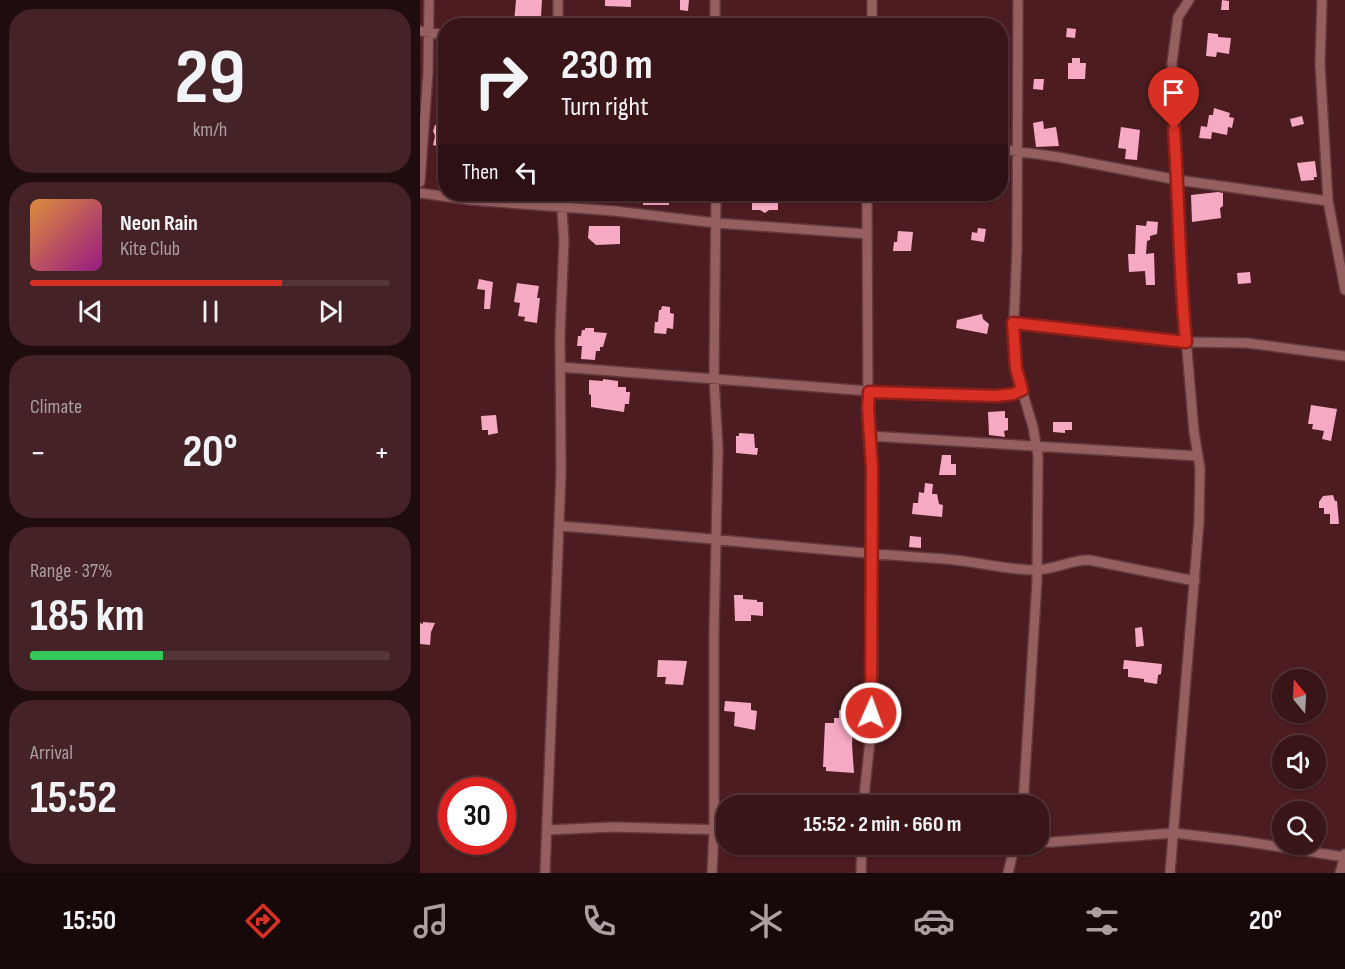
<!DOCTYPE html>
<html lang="en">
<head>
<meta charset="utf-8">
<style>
  :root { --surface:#391518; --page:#442225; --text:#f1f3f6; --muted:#ab9fa2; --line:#533437; --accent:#d93025 }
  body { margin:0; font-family:"Sofia Sans Condensed",sans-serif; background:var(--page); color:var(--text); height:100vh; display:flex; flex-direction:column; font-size:22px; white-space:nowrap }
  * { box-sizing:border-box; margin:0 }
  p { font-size:20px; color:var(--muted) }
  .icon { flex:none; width:33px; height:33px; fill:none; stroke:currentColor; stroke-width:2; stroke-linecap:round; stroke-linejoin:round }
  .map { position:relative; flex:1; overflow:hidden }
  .side { display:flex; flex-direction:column; gap:9px; padding:9px; background:#1f0c0d; width:420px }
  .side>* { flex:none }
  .hud { position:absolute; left:18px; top:18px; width:570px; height:183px; border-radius:24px; box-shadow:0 2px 4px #0004,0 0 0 2px var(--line); background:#391518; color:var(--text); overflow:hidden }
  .needle { width:39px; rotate:342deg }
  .fabs { position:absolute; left:852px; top:669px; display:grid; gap:12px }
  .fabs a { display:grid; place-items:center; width:54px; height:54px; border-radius:50%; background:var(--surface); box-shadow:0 2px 4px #0004,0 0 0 2px var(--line); font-size:30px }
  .speed { position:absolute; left:18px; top:777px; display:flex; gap:12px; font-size:30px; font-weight:700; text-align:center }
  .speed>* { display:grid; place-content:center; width:78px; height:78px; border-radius:50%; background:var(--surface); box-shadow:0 2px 4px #0004,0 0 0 2px var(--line); line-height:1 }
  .speed .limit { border:9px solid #d22; background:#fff; color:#111 }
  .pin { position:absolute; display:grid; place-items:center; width:51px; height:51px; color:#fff; margin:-62px -26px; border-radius:50% 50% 50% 0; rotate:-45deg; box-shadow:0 0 6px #0007 }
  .pin .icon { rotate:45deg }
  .me { position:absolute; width:66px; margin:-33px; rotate:2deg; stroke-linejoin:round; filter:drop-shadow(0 0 4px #0008) }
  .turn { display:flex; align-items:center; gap:21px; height:126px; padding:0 24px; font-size:27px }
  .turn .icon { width:78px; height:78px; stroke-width:2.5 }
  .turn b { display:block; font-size:42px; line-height:51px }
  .then { display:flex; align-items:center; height:57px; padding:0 24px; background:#0003; gap:12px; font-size:22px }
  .big { font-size:45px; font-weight:700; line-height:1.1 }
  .side .tile { flex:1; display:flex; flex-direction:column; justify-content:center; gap:9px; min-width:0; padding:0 21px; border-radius:24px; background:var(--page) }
  .side .dial { align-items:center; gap:0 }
  .dial b { font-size:78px; line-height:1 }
  .song { display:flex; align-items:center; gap:18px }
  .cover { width:72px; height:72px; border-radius:9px; background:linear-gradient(135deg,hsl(30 70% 55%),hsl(310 70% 35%)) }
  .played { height:6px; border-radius:3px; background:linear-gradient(90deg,var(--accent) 70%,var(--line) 70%) }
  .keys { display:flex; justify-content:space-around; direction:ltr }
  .heat { display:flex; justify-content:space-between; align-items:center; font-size:33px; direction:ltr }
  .charge { height:9px; border-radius:4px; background:linear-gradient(90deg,#34c759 37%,var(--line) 0) }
  .trip { position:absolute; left:296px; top:795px; width:333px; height:60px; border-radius:24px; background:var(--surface); box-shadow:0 2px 4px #0004,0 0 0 2px var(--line); font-weight:700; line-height:60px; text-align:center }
  .tabs { display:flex; height:96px; justify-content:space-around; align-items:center; background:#17080a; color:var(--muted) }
  .tabs .icon { width:42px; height:42px }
  .tabs .selected { color:var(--accent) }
  .tabs b { font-size:27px; color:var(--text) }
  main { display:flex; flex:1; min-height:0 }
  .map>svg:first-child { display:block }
</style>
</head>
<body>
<main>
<section class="side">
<div class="tile dial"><b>29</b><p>km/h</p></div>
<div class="tile">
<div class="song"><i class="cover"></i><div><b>Neon Rain</b><p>Kite Club</p></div></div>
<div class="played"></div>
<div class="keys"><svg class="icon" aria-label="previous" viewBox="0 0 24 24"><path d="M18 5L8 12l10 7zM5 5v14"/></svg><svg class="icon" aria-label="pause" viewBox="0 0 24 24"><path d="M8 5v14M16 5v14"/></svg><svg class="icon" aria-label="next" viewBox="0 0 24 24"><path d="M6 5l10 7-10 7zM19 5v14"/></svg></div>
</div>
<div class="tile"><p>Climate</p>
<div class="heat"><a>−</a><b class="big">20°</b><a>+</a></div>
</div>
<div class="tile"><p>Range · 37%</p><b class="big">185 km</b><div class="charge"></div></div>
<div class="tile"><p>Arrival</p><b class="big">15:52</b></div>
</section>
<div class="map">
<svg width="925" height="873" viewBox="0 0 925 873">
  <rect width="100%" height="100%" fill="#4c1c20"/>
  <path fill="#f5a9c2" d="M96 0H122L121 17H117L116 26H103V24L94 23Z
    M185 0H211V7L185 6Z
    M260 0H269L268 11 260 10Z
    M802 0 809 1V10H801Z
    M647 28 656 29 655 38 646 37Z
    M788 33 798 34V37L811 38 809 54 797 52 796 57 786 56Z
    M652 58H660V63H666L665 79H648V63H652Z
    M614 79H624L623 90 613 89Z
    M794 108 810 113 809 117 814 118 812 128 808 127 807 135 792 132 791 139 779 138 781 126 787 127 789 115H793Z
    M882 116 884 124 872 127 870 119Z
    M623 121 624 129 636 127 639 146 616 147 613 123Z
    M20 123 26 126 24 148 13 145 15 136 13 131 15 125Z
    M701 127 720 130 717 160 705 159 706 149 698 148Z
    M895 161 897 177H894V180L881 181 877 163Z
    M580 170 590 171V180L580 179Z
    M798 192 803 193V206L800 208 801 218 772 222 771 195Z
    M223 194H249V205H223Z
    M332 194H352V201H358V210H349L345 213 340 210H332Z
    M727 221 738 222 737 234 730 236V240L727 241 726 254 734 253 735 285H726L725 271 709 272 708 254H715L716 225 726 226Z
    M169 226H200V244L176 245 168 238Z
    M558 228 566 229 564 242 551 240 552 232 557 233Z
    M478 231 493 232 491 251H473L474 242H477Z
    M830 272 831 283 818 284 817 273Z
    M59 279 73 282 70 309H64L65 290 57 289Z
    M97 283 119 286 117 298H120L117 323 104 321 105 317 98 316 100 303 94 302Z
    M242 306 250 307V313L254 314 253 329 247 328 246 334 234 333 235 322H238L239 310H241Z
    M562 314 563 319 569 324 567 334 536 328 537 320Z
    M165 328H174V332L187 333 183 347H180V351H176L175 360 161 359 162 346H157L158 336H161L162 330H165Z
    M183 379 198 381V387H206V392H210L209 404H205L204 412 171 407V395L169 394V380L183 381Z
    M891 405 917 409 911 441 902 439 904 431 892 429 893 424H888Z
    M585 411V418H588V430L584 431 585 437 569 435 568 412Z
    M76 415 78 433 68 435V430H62L61 416Z
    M633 422H652V430H645V433L633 432Z
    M319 433 334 434 335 448H338L337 455 316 453V436H319Z
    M522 455H531V464H536V475H519Z
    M505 483 513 484 512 494H517L519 504 523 505 522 517 492 514 493 503H498L499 492 504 493Z
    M913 495 915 501H917L919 524H910V514H904V508H899V502L903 496Z
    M490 536 501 537V548L489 547Z
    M314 595H323V599L337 600V602H343V616L331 615V621H315Z
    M3 622 15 623 11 632 10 645 0 644V623L3 624Z
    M722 627 724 646 716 647 715 628Z
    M238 660 267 661 263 685 245 684 246 677H237Z
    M704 660 742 664 741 674 738 675 737 684 724 682V679L708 677V669H703Z
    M305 701 331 703V710L337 711 335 730 314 726 315 712 304 711Z
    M419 710 434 711 432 744 434 773 406 771V767H403L405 723H414V718H419Z"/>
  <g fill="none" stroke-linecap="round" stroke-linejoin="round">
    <defs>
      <path id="street" d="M598 0 597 249 593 343 595 367 613 427 618 456 617 581 603 806
        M902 0 900 64 908 201 925 290
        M138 26V0
        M295 26V0
        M452 26V0
        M0 31 26 35
        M580 149 638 157 758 180 908 201
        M0 182 8 73 9 0
        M0 193 50 200 195 211 296 223 447 234
        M593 323 766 342 827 343 925 356
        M140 367 449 391 576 396 593 394 602 390
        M450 436 778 456
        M139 526C268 535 396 551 525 559 555 561 585 570 615 570 633 570 650 560 669 560L775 581
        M443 806 451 731 453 677 452 468 448 408 447 194
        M127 830 193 827 306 830
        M618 843 754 833 821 841 925 857
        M469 844 519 846 591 844
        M125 873 141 473 140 335 144 241 141 194
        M292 873 294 830V633L298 448 294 379 296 194
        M441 873 442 844
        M588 873 595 844
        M750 873 779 522 780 468 774 432 762 292 752 63 758 17 769 0
        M920 873 925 854"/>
    </defs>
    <use href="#street" stroke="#61383c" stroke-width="12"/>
    <use href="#street" stroke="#955e5f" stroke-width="9"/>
  </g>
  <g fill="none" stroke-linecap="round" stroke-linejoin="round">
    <defs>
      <path id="route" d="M451 713 452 468 448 408 449 392 576 396 593 394 602 390 596 368 593 323 766 342C759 271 759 200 754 129"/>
    </defs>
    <use href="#route" stroke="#8d1f18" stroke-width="15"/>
    <use href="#route" stroke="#d93025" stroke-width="10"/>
  </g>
</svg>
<div class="fabs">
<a><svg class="needle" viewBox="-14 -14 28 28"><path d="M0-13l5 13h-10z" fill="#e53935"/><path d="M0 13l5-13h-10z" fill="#ab9fa2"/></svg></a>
<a><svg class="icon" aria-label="sound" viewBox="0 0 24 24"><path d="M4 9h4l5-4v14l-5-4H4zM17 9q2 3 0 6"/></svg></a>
<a><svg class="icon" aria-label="search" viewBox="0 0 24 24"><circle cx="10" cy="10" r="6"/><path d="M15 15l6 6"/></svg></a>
</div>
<div class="speed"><div class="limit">30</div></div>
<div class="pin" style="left:754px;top:129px;background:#d93025"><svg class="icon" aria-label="arrive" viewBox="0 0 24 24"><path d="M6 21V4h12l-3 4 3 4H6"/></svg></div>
<svg class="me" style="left:451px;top:713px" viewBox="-20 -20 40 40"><circle r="17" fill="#d93025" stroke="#fff" stroke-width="3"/><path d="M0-11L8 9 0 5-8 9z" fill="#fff"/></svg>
<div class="trip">15:52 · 2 min · 660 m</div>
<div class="hud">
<div class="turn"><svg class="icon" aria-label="right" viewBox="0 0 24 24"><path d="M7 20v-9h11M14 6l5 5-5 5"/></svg><div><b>230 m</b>Turn right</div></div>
<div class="then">Then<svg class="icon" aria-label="left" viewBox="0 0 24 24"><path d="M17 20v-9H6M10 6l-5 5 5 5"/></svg></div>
</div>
</div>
</main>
<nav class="tabs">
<b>15:50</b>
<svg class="icon selected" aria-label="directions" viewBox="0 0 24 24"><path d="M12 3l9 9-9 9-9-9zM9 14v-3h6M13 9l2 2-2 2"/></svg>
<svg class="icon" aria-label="music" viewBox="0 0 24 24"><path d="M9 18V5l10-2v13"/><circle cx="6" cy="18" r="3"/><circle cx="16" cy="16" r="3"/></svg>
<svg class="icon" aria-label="phone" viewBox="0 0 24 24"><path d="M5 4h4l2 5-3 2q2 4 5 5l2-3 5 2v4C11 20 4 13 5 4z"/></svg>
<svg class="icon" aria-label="climate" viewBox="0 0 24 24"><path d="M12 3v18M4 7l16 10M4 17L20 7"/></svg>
<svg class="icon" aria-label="car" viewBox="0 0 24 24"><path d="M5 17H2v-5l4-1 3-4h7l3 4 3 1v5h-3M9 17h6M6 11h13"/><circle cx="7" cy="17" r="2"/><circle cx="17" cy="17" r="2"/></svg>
<svg class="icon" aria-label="filters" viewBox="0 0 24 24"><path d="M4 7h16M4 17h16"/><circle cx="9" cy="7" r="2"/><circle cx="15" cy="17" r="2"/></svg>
<b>20°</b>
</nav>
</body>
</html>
